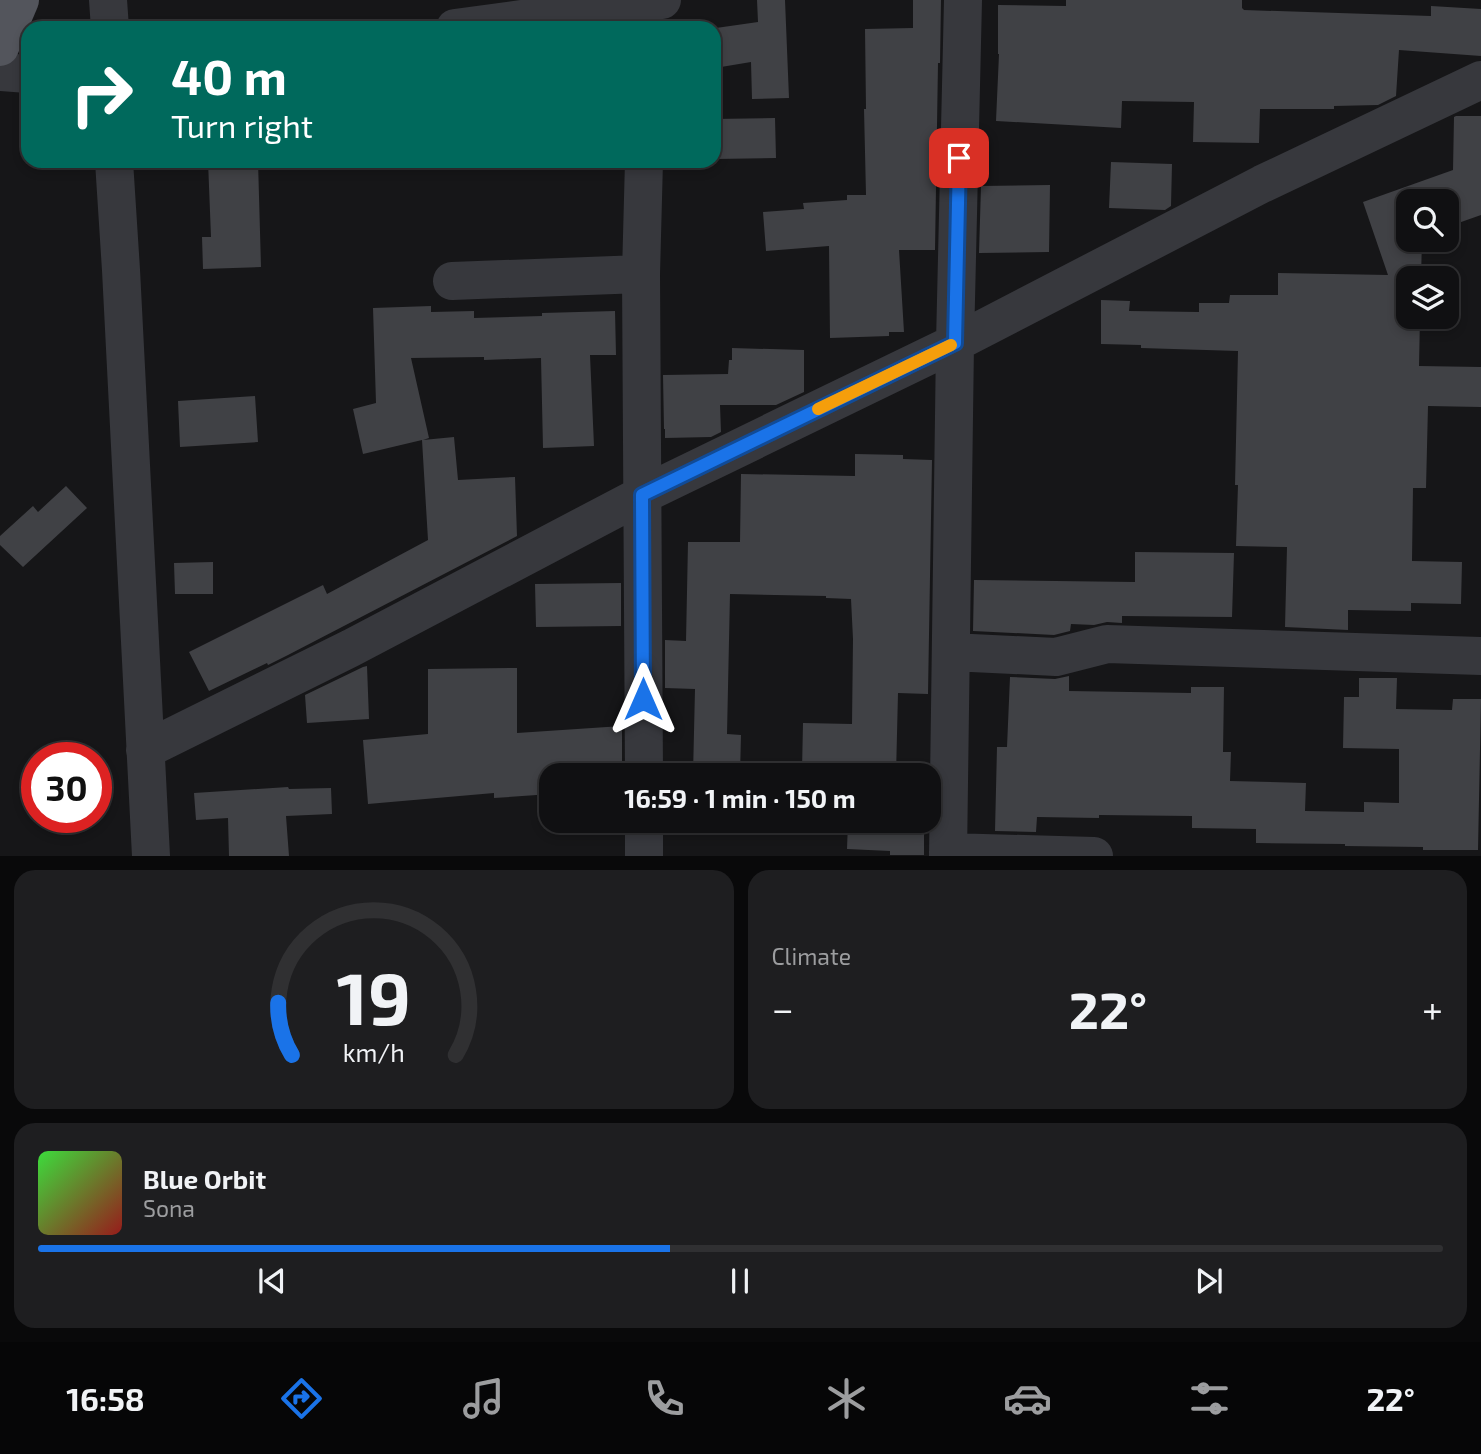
<!DOCTYPE html>
<html lang="en">
<head>
<meta charset="utf-8">
<style>
  :root { --surface:#101012; --page:#1e1e20; --text:#f1f3f6; --muted:#9c9d9f; --line:#303032; --accent:#1a73e8 }
  body { margin:0; font-family:"Exo 2",sans-serif; background:var(--page); color:var(--text); height:100vh; display:flex; flex-direction:column; font-size:26px; white-space:nowrap }
  * { box-sizing:border-box; margin:0 }
  p { font-size:23px; color:var(--muted) }
  .icon { flex:none; width:38px; height:38px; fill:none; stroke:currentColor; stroke-width:2; stroke-linecap:round; stroke-linejoin:round }
  .map { position:relative; height:856px; overflow:hidden }
  .sheet { display:flex; flex-direction:column; gap:14px; padding:14px; background:#09090a; flex:1 }
  .sheet>* { flex:none }
  .guide { position:absolute; left:21px; top:21px; width:700px; height:147px; border-radius:21px; box-shadow:0 4px 10px #0003,0 0 0 2px var(--line); background:#00695c; color:#fff; overflow:hidden }
  .buttons { position:absolute; left:1396px; top:189px; display:grid; gap:14px }
  .buttons a { display:grid; place-items:center; width:63px; height:63px; border-radius:14px; background:var(--surface); box-shadow:0 4px 10px #0003,0 0 0 2px var(--line); font-size:35px }
  .speed { position:absolute; left:21px; top:742px; display:flex; gap:14px; font-size:35px; font-weight:700; text-align:center }
  .speed>* { display:grid; place-content:center; width:91px; height:91px; border-radius:50%; background:var(--surface); box-shadow:0 4px 10px #0003,0 0 0 2px var(--line); line-height:1 }
  .speed .limit { border:10px solid #d22; background:#fff; color:#111 }
  .pin { position:absolute; display:grid; place-items:center; width:60px; height:60px; color:#fff; margin:-30px; border-radius:14px; box-shadow:0 4px 10px #0006 }
  .me { position:absolute; width:77px; margin:-38px; rotate:0deg; stroke-linejoin:round; filter:drop-shadow(0 0 5px #0008) }
  .turn { display:flex; align-items:center; gap:24px; height:147px; padding:0 35px; font-size:32px }
  .turn .icon { width:91px; height:91px; stroke-width:2.5 }
  .turn b { display:block; font-size:49px; line-height:60px }
  .big { font-size:52px; font-weight:700; line-height:1.1 }
  .sheet .tile { flex:1; display:flex; flex-direction:column; justify-content:center; gap:10px; min-width:0; padding:0 24px; border-radius:21px; background:var(--page) }
  .sheet .dial { align-items:center; gap:0 }
  .dial svg { height:182px; overflow:visible; fill:none; stroke:var(--line); stroke-width:7; stroke-linecap:round; text-anchor:middle }
  .dial text { fill:var(--text); stroke:none }
  .song { display:flex; align-items:center; gap:21px }
  .cover { width:84px; height:84px; border-radius:10px; background:linear-gradient(135deg,hsl(120 70% 55%),hsl(0 70% 35%)) }
  .played { height:7px; border-radius:4px; background:linear-gradient(90deg,var(--accent) 45%,var(--line) 45%) }
  .keys { display:flex; justify-content:space-around; direction:ltr }
  .heat { display:flex; justify-content:space-between; align-items:center; font-size:38px; direction:ltr }
  .sheet .tiles { flex:1; display:grid; gap:14px; grid-template-columns:1fr 1fr }
  .tile:last-child { grid-column:span 2 }
  .trip { position:absolute; left:539px; top:763px; width:402px; height:70px; border-radius:21px; background:var(--surface); box-shadow:0 4px 10px #0003,0 0 0 2px var(--line); font-weight:700; line-height:70px; text-align:center }
  .tabs { display:flex; height:112px; justify-content:space-around; align-items:center; background:#060607; color:var(--muted) }
  .tabs .icon { width:49px; height:49px }
  .tabs .active { color:var(--accent) }
  .tabs b { font-size:32px; color:var(--text) }
  .map>svg:first-child { display:block }
</style>
</head>
<body>
<div class="map">
<svg width="1481" height="856" viewBox="0 0 1481 856">
  <rect width="100%" height="100%" fill="#161618"/>
  <path fill="#404145" d="M757 0H785L789 98 752 99 751 62 721 67 716 28 758 22Z
    M913 0H941L940 63H938L935 250H899L904 332H889V336L830 338 829 246 766 251 763 212 804 209 803 203 847 200V195H866L864 109H866L865 29 913 28Z
    M1066 0H1242V8L1244 10 1431 16V6L1481 9V56L1399 50 1396 96 1378 105 1334 106V109H1260L1259 143 1193 142 1194 102 1122 101 1121 128 996 121 999 54H998V5L1066 6Z
    M1456 116H1481V215L1447 227V201H1409V240H1422L1421 278H1409V317H1420L1419 366 1481 367V407L1428 406 1426 488H1413L1412 561 1462 562 1461 604 1411 603V611L1348 610V630L1285 627 1287 547 1236 546 1238 485H1235L1238 351 1141 348V345L1101 344V300L1130 301 1129 311 1199 312V303H1229L1230 295H1278V273L1388 275 1363 202 1453 170 1454 117Z
    M775 118 776 158 714 159V119Z
    M208 161H258L261 267 203 269 202 237H211Z
    M1111 162 1172 164 1171 206 1165 210 1109 208Z
    M1050 185 1049 252 979 253 981 186Z
    M431 306V312L474 311V318L542 316V313L615 311 616 355H590L594 446 543 448 541 358 484 360V357L411 358 429 438 423 440 454 437 458 480 515 477 517 536 288 655 268 665 267 663 209 691 189 652 323 585 327 594 428 540 422 440 363 454 353 409 376 403 373 308Z
    M732 348 804 350V392L776 405H720L721 432 711 437 665 438V429H664L663 375 728 374 729 360H732Z
    M255 396 258 442 180 447 178 401Z
    M855 454 903 455V459L932 460 928 694 898 693 896 775H842V771L802 770 803 723 852 724 853 639 851 599 826 598V596L730 594 727 734 741 735 740 775H693L695 689 665 688V640L686 641 688 542H740L741 474 855 476Z
    M66 486 87 508 23 567 0 545V536L33 506 38 512Z
    M1135 552 1234 553 1232 617 1122 616V623L1107 622 1094 625 1071 624 1070 631 1054 635 973 631 974 580 1135 582Z
    M213 562V594H175L174 563Z
    M621 583V626L536 627 535 584Z
    M367 666 369 719 307 723 305 695 363 667Z
    M517 668V733L622 726V775H551V794L494 798V793L368 804 363 740 428 734V669Z
    M1069 676V691L1191 693V687H1224L1223 752H1231L1230 781 1306 783 1305 811 1364 812V802L1399 803V749L1343 748 1344 697H1359V678H1397L1396 709 1452 710 1453 699H1481L1478 850H1423V847L1345 846V844L1256 843V829L1192 828V816L1099 815V818L1037 817 1036 832 995 831 997 747H1007L1010 677 1055 679Z
    M288 787 289 789 331 788 332 814 286 816 289 856H229L228 818 196 820 194 793Z
    M848 821H895V826H924V855H890V851L847 849Z"/>
  <g fill="none" stroke-linecap="round" stroke-linejoin="round">
    <path stroke="#37383d" stroke-width="38" d="M108 0 110 28
      M455 28 662 0
      M0 72 28 74
      M114 161 121 270 151 856
      M452 281 641 274
      M951 652 1056 657 1107 644 1481 656
      M145 750 351 648 642 495 955 343 1262 184 1481 80
      M644 775 641 274 644 161
      M644 821V856
      M948 852 1094 856
      M948 856 955 343 963 0"/>
    <path stroke="#53555c" stroke-width="38" d="M0 47 20 0"/>
  </g>
  <g fill="none" stroke-linecap="round" stroke-linejoin="round">
    <defs>
      <path id="route" d="M643 699 642 495 955 343 959 158"/>
    </defs>
    <use href="#route" stroke="#114b97" stroke-width="18"/>
    <use href="#route" stroke="#1a73e8" stroke-width="12"/>
    <path stroke="#f59e0b" stroke-width="12" d="M818 409 951 345"/>
  </g>
</svg>
<div class="buttons">
<a><svg class="icon" aria-label="search" viewBox="0 0 24 24"><circle cx="10" cy="10" r="6"/><path d="M15 15l6 6"/></svg></a>
<a><svg class="icon" aria-label="layers" viewBox="0 0 24 24"><path d="M12 4l9 5-9 5-9-5zM3 14l9 5 9-5"/></svg></a>
</div>
<div class="speed"><div class="limit">30</div></div>
<div class="pin" style="left:959px;top:158px;background:#d93025"><svg class="icon" aria-label="arrive" viewBox="0 0 24 24"><path d="M6 21V4h12l-3 4 3 4H6"/></svg></div>
<svg class="me" style="left:643px;top:699px" viewBox="-20 -20 40 40"><path d="M0-17L14 15 0 8-14 15z" fill="#1a73e8" stroke="#fff" stroke-width="4"/></svg>
<div class="trip">16:59 · 1 min · 150 m</div>
<div class="guide">
<div class="turn"><svg class="icon" aria-label="right" viewBox="0 0 24 24"><path d="M7 20v-9h11M14 6l5 5-5 5"/></svg><div><b>40 m</b>Turn right</div></div>
</div>
</div>
<section class="sheet">
<div class="tiles">
<div class="tile dial"><svg viewBox="0 0 100 80">
<path d="M14 69A42 42 0 1 1 86 69"/>
<path d="M14 69A42 42 0 0 1 8 46" stroke="#1a73e8"/>
<text x="50" y="56" font-size="32" font-weight="700">19</text>
<text x="50" y="72" font-size="11">km/h</text>
</svg></div>
<div class="tile"><p>Climate</p>
<div class="heat"><a>−</a><b class="big">22°</b><a>+</a></div>
</div>
<div class="tile">
<div class="song"><i class="cover"></i><div><b>Blue Orbit</b><p>Sona</p></div></div>
<div class="played"></div>
<div class="keys"><svg class="icon" aria-label="previous" viewBox="0 0 24 24"><path d="M18 5L8 12l10 7zM5 5v14"/></svg><svg class="icon" aria-label="pause" viewBox="0 0 24 24"><path d="M8 5v14M16 5v14"/></svg><svg class="icon" aria-label="next" viewBox="0 0 24 24"><path d="M6 5l10 7-10 7zM19 5v14"/></svg></div>
</div>
</div>
</section>
<nav class="tabs">
<b>16:58</b>
<svg class="icon active" aria-label="directions" viewBox="0 0 24 24"><path d="M12 3l9 9-9 9-9-9zM9 14v-3h6M13 9l2 2-2 2"/></svg>
<svg class="icon" aria-label="music" viewBox="0 0 24 24"><path d="M9 18V5l10-2v13"/><circle cx="6" cy="18" r="3"/><circle cx="16" cy="16" r="3"/></svg>
<svg class="icon" aria-label="phone" viewBox="0 0 24 24"><path d="M5 4h4l2 5-3 2q2 4 5 5l2-3 5 2v4C11 20 4 13 5 4z"/></svg>
<svg class="icon" aria-label="climate" viewBox="0 0 24 24"><path d="M12 3v18M4 7l16 10M4 17L20 7"/></svg>
<svg class="icon" aria-label="car" viewBox="0 0 24 24"><path d="M5 17H2v-5l4-1 3-4h7l3 4 3 1v5h-3M9 17h6M6 11h13"/><circle cx="7" cy="17" r="2"/><circle cx="17" cy="17" r="2"/></svg>
<svg class="icon" aria-label="filters" viewBox="0 0 24 24"><path d="M4 7h16M4 17h16"/><circle cx="9" cy="7" r="2"/><circle cx="15" cy="17" r="2"/></svg>
<b>22°</b>
</nav>
</body>
</html>
